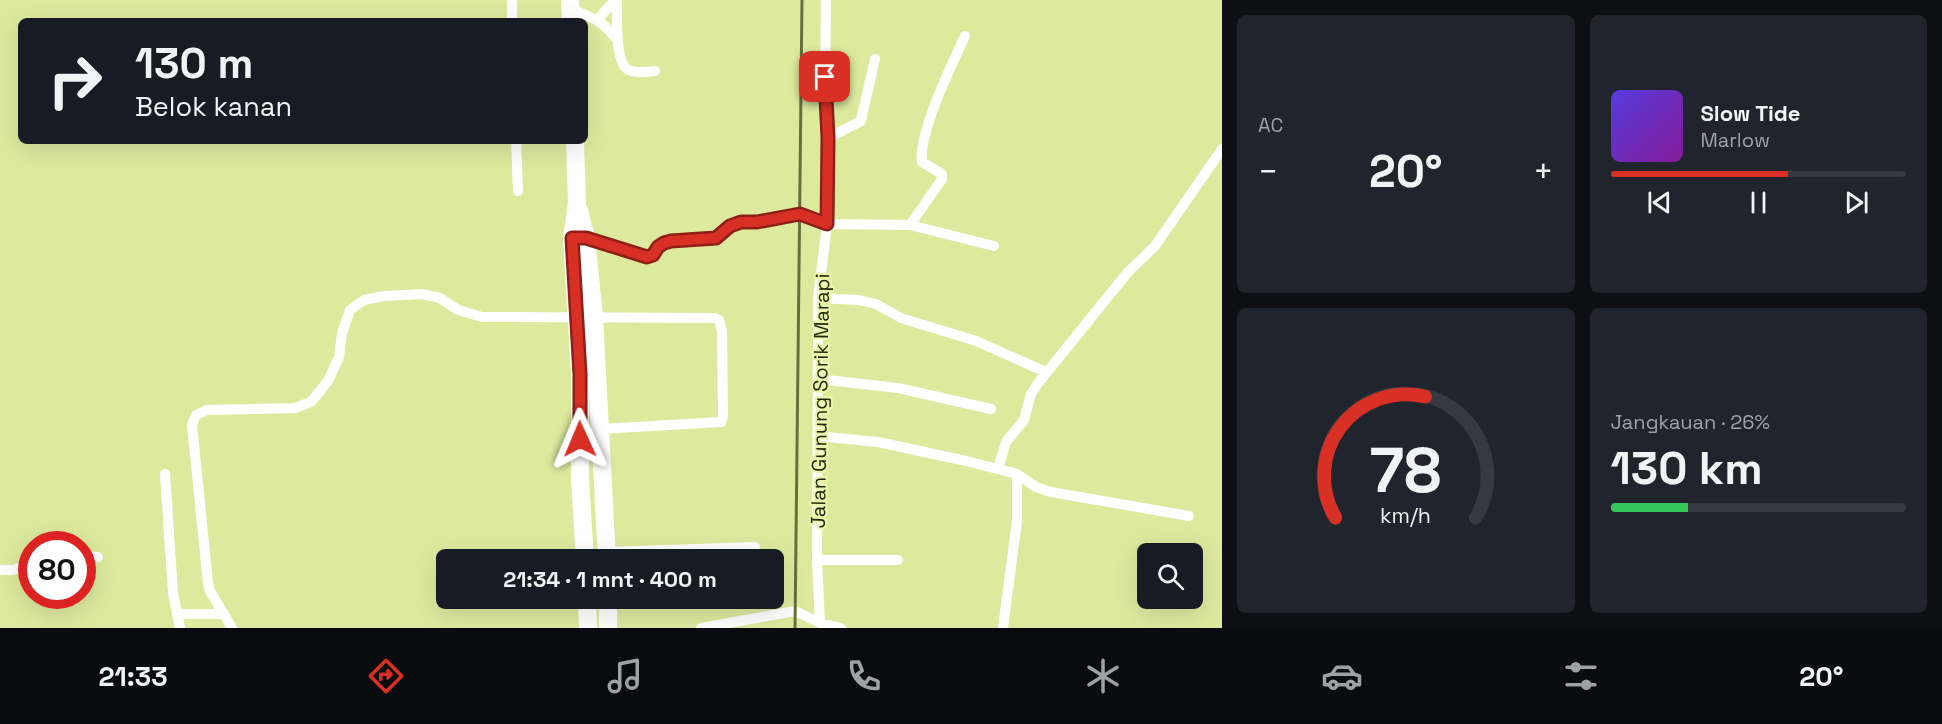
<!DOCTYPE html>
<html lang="id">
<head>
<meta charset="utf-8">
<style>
  :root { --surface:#171b24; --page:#20242c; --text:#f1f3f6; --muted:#9ea1a6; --line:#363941; --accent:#d93025 }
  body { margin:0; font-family:"Space Grotesk",sans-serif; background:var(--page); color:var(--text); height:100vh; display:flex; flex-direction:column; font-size:22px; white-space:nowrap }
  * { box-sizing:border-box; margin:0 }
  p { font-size:20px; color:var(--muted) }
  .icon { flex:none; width:33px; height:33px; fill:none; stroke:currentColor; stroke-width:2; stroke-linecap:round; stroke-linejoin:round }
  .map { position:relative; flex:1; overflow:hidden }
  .drawer { display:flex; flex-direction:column; gap:15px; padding:15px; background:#0d0f14; width:720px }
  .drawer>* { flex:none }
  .guide { position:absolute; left:18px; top:18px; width:570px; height:126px; border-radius:9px; box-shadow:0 6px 24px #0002; background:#171b24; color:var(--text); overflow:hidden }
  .buttons { position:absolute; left:1137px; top:543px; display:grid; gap:12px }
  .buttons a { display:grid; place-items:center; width:66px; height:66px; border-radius:9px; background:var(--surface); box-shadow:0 6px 24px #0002; font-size:30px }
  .speed { position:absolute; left:18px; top:531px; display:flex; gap:12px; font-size:30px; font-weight:700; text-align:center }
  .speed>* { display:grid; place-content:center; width:78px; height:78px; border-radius:50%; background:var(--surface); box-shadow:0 6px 24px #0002; line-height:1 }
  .speed .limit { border:9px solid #d22; background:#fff; color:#111 }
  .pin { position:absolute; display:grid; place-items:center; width:51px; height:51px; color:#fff; margin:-26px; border-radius:12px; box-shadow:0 3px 9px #0006 }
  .me { position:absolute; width:66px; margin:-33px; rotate:359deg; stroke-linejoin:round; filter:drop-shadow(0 0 4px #0008) }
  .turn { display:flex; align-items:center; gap:21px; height:126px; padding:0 18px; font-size:27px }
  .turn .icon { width:78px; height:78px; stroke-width:2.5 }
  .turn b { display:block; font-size:42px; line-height:51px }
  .big { font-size:45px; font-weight:600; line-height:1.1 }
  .drawer .card { flex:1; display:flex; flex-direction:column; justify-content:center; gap:9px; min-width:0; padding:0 21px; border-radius:9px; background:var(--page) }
  .drawer .dial { align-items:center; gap:0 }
  .dial svg { height:156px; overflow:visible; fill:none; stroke:var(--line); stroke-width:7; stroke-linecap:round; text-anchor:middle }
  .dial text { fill:var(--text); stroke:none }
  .song { display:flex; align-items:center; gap:18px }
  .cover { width:72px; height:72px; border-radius:9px; background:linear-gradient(135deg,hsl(250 70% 55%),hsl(290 70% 35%)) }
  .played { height:6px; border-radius:3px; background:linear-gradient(90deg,var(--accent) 60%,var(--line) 60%) }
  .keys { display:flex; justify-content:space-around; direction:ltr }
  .heat { display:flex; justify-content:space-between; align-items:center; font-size:33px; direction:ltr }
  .charge { height:9px; border-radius:4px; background:linear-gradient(90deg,#34c759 26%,var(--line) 0) }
  .drawer .tiles { flex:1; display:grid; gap:15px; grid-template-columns:repeat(2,1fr) }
  .trip { position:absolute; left:436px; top:549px; width:348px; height:60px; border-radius:9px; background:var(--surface); box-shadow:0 6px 24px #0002; font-weight:600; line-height:60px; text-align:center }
  .tabs { display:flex; height:96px; justify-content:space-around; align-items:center; background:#090b0e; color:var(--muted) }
  .tabs .icon { width:42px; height:42px }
  .tabs .selected { color:var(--accent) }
  .tabs b { font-size:27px; color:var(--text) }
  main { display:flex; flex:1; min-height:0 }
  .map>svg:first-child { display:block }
</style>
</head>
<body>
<main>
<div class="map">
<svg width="1222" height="628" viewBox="0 0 1222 628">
  <rect width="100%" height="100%" fill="#ddea9e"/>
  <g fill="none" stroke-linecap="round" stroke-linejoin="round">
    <path stroke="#fff" stroke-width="10" d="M512 0V21
      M617 0C617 14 615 61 627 69 634 74 646 72 655 71
      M570 9C595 18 602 20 618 41
      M598 19 615 0
      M828 138 861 121 875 59
      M516 141 518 191
      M910 225 942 179V174L922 162C918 134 952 64 965 36
      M584 238 647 257 653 255 658 247 671 241 716 238 734 224 784 218 800 214 827 224 910 225 994 246
      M818 298 859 300 876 304 901 318 976 341 1046 372
      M818 379 898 388 991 409
      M817 436 878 442 966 461 1017 474 1036 487 1051 492 1189 516
      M998 469 1006 442 1024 420 1031 394 1039 382 1128 272 1155 246 1222 149
      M165 474 173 593 180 628
      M607 552 755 547
      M82 556 98 557
      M817 560H898
      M0 570H13L32 564
      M177 614H224
      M820 623 817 560 818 343V298L827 224 828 138 825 97 826 0
      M232 628 210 591 208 583 192 425 196 415 207 410 295 408 311 402 328 381 339 357 342 333 350 310 364 300 384 296 422 294 440 298 458 310 482 317 714 318 719 320 722 331 723 416 721 422 601 429
      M701 628 795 611 820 623 841 628
      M1003 628 1017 521V474"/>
    <path stroke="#fff" stroke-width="18" d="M570 0 571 21
      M575 141 577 203 572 238 580 374V479L585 560
      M579 211 586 238 594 317 607 560
      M587 598 588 628
      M608 598V628"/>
    <path stroke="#676e3f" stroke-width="3" d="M795 628 802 0"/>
  </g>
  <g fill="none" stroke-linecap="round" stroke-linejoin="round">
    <defs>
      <path id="route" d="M580 439V374L572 238H586L647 257 653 255 658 247 664 243 671 241 716 238 730 226 741 222H757L800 214 827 224 828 138 825 77"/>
    </defs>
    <use href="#route" stroke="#8d1f18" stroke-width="15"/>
    <use href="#route" stroke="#d93025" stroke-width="10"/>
  </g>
  <g text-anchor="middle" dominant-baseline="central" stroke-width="4.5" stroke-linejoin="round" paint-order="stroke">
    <g font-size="20" fill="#232708" stroke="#eaf7ab">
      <text transform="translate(820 401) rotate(-89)">Jalan Gunung Sorik Marapi</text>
    </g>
  </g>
</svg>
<div class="buttons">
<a><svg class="icon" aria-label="search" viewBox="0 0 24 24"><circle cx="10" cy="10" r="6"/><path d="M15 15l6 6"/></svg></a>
</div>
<div class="speed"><div class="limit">80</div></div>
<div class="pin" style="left:825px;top:77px;background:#d93025"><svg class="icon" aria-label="arrive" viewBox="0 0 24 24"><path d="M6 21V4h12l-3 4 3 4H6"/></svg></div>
<svg class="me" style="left:580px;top:439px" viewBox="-20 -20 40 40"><path d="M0-17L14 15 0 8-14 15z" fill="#d93025" stroke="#fff" stroke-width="4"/></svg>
<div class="trip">21:34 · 1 mnt · 400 m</div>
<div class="guide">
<div class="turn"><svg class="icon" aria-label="right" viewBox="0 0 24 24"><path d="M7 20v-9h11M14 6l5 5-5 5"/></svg><div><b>130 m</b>Belok kanan</div></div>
</div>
</div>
<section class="drawer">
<div class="tiles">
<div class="card"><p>AC</p>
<div class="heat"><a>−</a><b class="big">20°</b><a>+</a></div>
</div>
<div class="card">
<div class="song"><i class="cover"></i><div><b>Slow Tide</b><p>Marlow</p></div></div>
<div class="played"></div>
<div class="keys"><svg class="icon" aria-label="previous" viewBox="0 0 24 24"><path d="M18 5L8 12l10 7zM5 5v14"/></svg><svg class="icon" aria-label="pause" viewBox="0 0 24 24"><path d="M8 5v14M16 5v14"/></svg><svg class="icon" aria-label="next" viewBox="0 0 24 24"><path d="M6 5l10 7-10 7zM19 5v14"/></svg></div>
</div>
<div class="card dial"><svg viewBox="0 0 100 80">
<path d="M14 69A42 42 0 1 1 86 69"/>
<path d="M14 69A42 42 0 0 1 60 7" stroke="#d93025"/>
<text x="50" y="56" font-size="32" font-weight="700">78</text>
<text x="50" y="72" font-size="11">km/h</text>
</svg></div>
<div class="card"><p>Jangkauan · 26%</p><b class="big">130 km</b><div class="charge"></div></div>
</div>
</section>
</main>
<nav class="tabs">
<b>21:33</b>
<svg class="icon selected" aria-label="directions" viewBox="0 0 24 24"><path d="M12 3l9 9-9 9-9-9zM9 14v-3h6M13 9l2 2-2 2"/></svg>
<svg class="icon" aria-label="music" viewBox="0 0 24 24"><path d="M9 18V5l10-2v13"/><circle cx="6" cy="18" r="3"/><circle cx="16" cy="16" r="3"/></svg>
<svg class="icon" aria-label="phone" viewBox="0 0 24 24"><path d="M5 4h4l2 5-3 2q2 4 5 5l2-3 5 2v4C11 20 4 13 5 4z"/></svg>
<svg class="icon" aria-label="climate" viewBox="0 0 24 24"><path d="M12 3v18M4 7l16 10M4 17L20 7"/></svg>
<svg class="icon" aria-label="car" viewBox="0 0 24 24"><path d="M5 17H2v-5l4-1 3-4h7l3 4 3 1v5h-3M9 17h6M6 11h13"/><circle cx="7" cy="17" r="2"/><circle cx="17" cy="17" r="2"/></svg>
<svg class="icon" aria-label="filters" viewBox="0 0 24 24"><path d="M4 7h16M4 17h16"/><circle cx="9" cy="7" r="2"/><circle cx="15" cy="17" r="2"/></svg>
<b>20°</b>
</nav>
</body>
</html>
